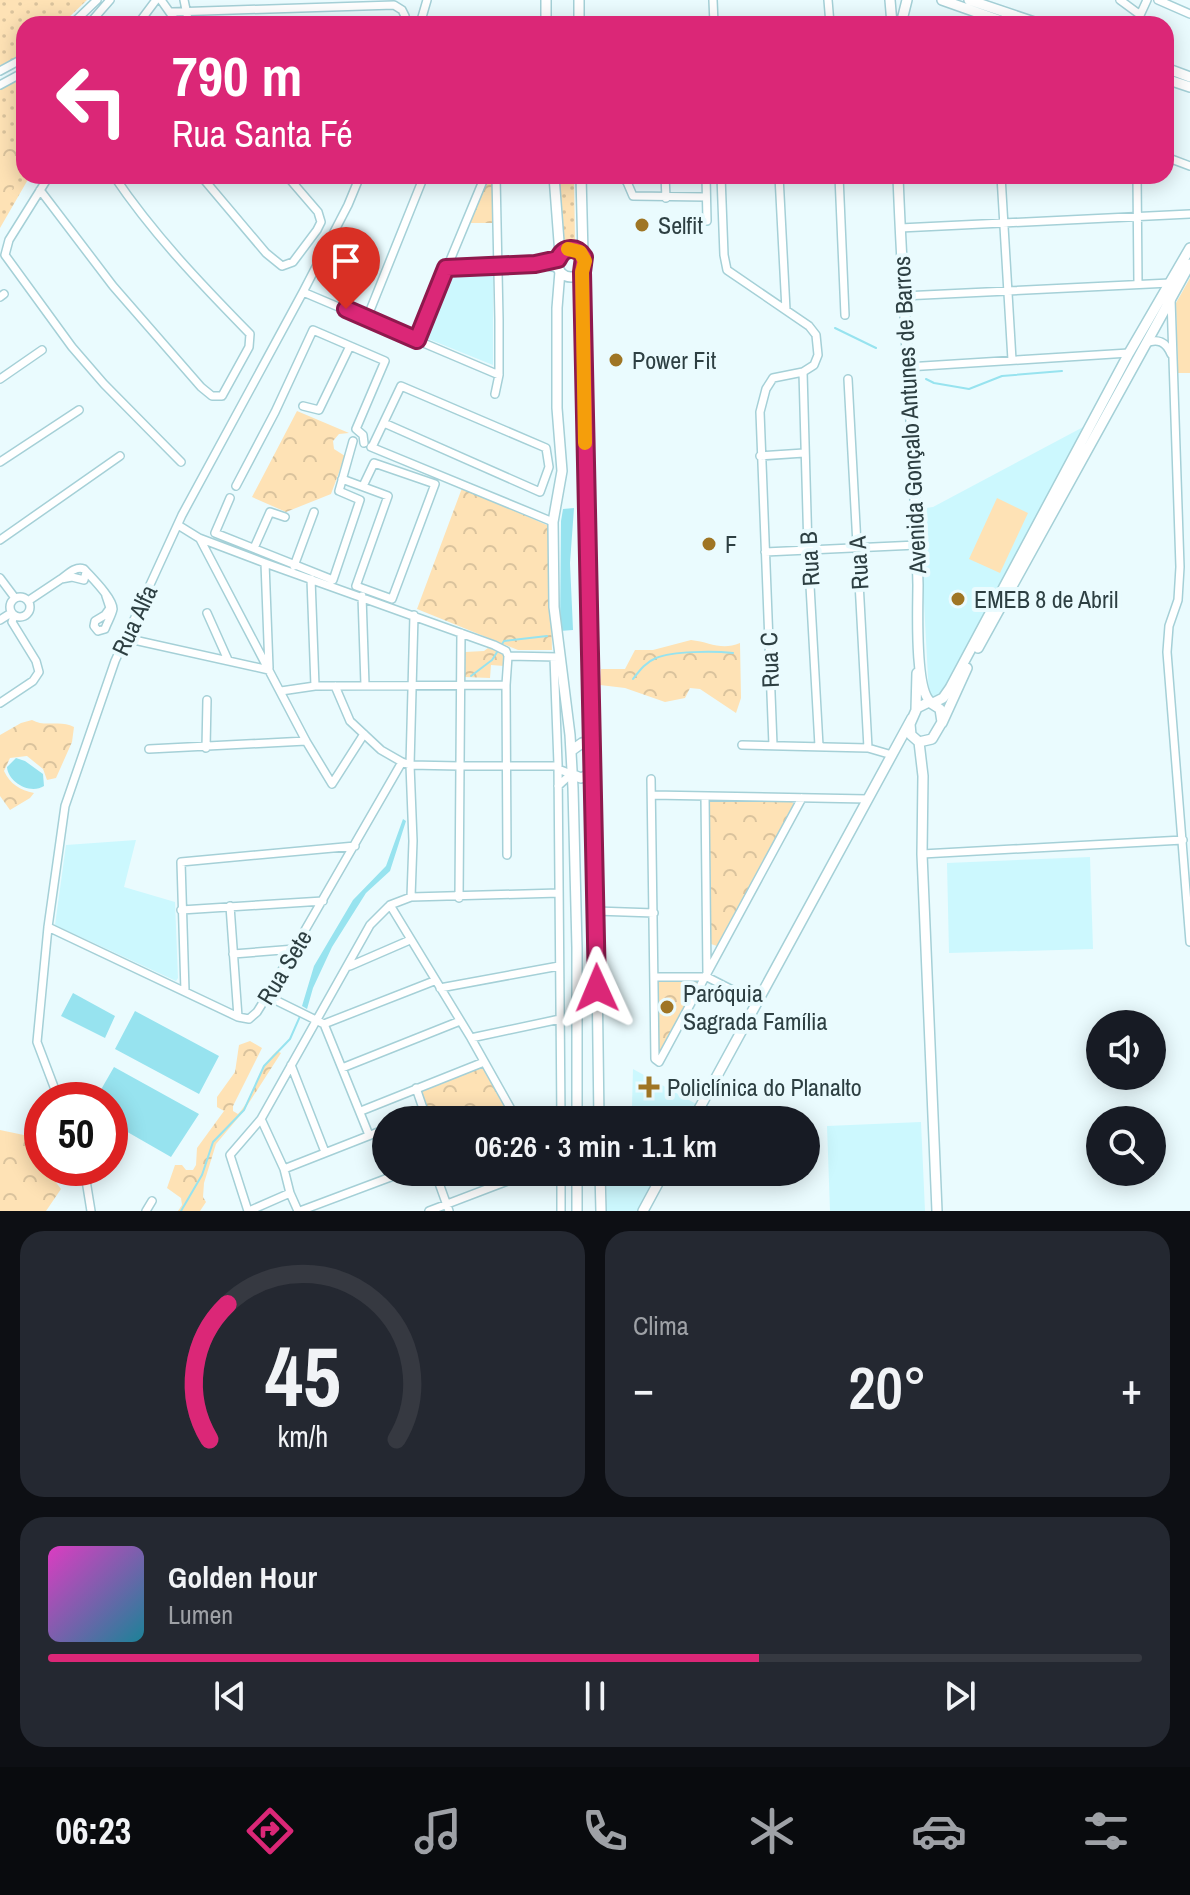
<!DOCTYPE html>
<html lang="pt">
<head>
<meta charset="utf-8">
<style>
  :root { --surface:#171b24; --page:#242831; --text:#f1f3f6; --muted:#9ea1a6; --line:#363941; --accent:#db2777 }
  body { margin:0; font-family:"Archivo Narrow",sans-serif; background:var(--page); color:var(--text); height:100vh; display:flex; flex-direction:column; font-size:30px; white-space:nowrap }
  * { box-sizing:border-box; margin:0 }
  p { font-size:26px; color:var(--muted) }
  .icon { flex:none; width:44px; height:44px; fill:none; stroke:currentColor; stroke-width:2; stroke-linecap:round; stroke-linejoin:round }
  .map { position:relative; height:1211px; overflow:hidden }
  .sheet { display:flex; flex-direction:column; gap:20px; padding:20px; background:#0d0f14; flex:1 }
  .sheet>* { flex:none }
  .top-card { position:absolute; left:16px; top:16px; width:1158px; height:168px; border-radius:24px; box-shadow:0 4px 20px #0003; background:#db2777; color:#fff; overflow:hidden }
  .fabs { position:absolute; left:1086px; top:1010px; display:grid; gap:16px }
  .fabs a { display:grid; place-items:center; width:80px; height:80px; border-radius:50%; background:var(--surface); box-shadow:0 4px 20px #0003; font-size:40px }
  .speed { position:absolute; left:24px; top:1082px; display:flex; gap:16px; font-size:40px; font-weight:700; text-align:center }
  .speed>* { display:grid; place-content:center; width:104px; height:104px; border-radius:50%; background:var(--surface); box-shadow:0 4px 20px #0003; line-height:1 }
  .speed .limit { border:12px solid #d22; background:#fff; color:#111 }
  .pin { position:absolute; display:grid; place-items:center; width:68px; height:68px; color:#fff; margin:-82px -34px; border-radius:50% 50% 50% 0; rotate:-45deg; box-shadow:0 0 8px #0007 }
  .pin .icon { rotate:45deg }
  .me { position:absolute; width:88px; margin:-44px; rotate:359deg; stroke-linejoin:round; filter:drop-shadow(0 0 6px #0008) }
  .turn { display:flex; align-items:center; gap:28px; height:168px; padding:0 24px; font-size:36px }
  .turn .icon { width:104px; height:104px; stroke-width:2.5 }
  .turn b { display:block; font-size:56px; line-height:68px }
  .big { font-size:60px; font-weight:600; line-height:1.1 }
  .sheet .widget { flex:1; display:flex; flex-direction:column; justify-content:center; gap:12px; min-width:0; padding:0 28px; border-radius:24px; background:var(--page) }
  .sheet .dial { align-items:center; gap:0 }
  .dial svg { height:208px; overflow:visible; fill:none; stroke:var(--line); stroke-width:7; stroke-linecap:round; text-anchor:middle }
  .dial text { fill:var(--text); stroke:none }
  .song { display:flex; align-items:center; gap:24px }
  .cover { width:96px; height:96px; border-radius:12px; background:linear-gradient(135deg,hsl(310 70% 55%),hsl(190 70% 35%)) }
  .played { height:8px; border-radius:4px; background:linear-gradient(90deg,var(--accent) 65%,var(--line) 65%) }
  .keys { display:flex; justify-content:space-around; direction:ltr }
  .heat { display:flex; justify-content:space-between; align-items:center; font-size:44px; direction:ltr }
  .sheet .tiles { flex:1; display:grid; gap:20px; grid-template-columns:1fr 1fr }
  .widget:last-child { grid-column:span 2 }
  .trip { position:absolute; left:372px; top:1106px; width:448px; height:80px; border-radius:40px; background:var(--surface); box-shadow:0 4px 20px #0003; font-weight:600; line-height:80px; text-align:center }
  .dock { display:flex; height:128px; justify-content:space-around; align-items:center; background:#090b0e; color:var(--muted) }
  .dock .icon { width:56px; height:56px }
  .dock .current { color:var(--accent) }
  .dock b { font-size:36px; color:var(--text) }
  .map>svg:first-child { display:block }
</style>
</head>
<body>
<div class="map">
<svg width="1190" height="1211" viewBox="0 0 1190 1211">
  <defs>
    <pattern id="grass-dots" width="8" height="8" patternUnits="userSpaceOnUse" patternTransform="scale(2)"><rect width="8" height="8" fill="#fee2b5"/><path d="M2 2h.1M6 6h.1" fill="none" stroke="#dac39d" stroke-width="1.8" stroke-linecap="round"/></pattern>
    <pattern id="forest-crowns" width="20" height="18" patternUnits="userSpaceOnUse" patternTransform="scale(2)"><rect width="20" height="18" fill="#fee2b5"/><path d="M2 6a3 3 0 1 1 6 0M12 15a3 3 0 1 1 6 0" fill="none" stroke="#dac39d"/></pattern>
  </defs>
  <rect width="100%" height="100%" fill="#eafbfe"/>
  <path fill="#ccf8fe" d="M493 268V365L421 336 446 270Z
    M1087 425 945 690 937 696H929L919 509 933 507Z
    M136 840 124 887 175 902 178 978 176 981 55 925 66 845Z
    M1090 857 1093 949 949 953 947 863Z
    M633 1069 698 1105 690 1120H607V1113L628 1112 632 1106Z
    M921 1122 925 1211H830L827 1126Z
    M606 1172H662L641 1211H607Z"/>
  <path fill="url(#grass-dots)" d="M0 0H87L62 24H24V53L0 66Z
    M24 78V176H30L0 228V89Z
    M558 176H574L575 243H560Z"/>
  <path fill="url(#forest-crowns)" d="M3 143 24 147V168L0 211V146Z
    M487 176H492L494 223H468Z
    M297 411 349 433 339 434 333 441 334 449 345 456 331 494 286 512 252 497Z
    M462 488 549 526 552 650H518L417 609Z
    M691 640C710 642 721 651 740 643L741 698 736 713 700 689 690 688 685 698 665 702 625 688 600 685 601 669H625L635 650H653Z
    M488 648 503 653 504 666 491 665 490 678 464 677 465 652 484 651Z
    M32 720C46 728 60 719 74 727L72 742 56 778 47 780 43 769 27 756 10 758 4 771C10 784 20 790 34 793L30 798 10 810 0 796V735L21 723Z
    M709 798 791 801 794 804 717 946 711 944Z
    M699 979 661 1052H659L657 980Z
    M250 1041 262 1048 233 1106V1111L238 1114C256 1095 255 1071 277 1051L281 1053 243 1112 216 1144 204 1183 203 1197 206 1202 200 1211H178L182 1205 181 1198 167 1188 175 1165H182L186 1170H193L196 1165 197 1148 224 1111 217 1107V1097L235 1072 239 1045Z
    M483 1065 513 1120H429L418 1090Z
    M0 1130 38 1138 42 1168H45L61 1189 46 1211H0Z"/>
  <path fill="#fee2b5" d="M1190 278V373H1178L1176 303Z
    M997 498 1028 513 1000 573 969 559Z"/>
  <path fill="#97e3ef" d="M574 508 570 563 573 630 560 631 561 521 563 509Z
    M16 758 25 761 43 774 44 786C30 795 8 782 7 767Z
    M403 819 406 821 390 871 366 893 332 947 313 988 307 1009 302 1006 314 966 353 900 386 866Z
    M73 993 115 1016 105 1038 61 1016Z
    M135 1011 219 1056 199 1094 115 1049Z
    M114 1067 199 1114 171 1157 110 1122V1100H95Z"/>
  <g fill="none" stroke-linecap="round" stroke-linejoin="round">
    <path stroke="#97e3ef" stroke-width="2" d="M835 328 876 348
      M926 379 934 383 969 389 1002 376 1062 371
      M502 644 504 641 547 636
      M471 676 492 660 499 649
      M633 679C640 670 646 662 656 658 673 651 714 651 733 653
      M181 1211 202 1175 213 1142 244 1110 264 1066 290 1039 301 1014"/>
    <defs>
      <path id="street" d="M161 0 178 24
        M184 0 189 24
        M713 0 714 24
        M828 0 830 24
        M1120 0 1139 14
        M1158 0 1190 14
        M172 12 394 5 402 10 405 16 402 24
        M72 24 97 0
        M89 24 110 0
        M138 24 156 0
        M420 24 427 0
        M1136 24 1147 0
        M0 71 24 58
        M0 85 24 72
        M1166 157 1190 166
        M49 176 9 240 5 255 72 347 104 384 181 462
        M201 176 266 253 282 266 293 262 317 230 321 222 318 212 287 176
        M621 176 627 182 633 196 706 197
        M665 176 666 198
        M706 176 707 221
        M721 176 724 255 727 270 809 326 816 335 818 355 814 365 803 372 773 378 766 389 760 412 773 745
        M779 176 786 310
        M839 176 845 315
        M1001 176 1012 360
        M1137 176 1138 283
        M40 190 113 286 201 387 212 396H222L249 347 250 334C201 284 153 234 114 176
        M900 228 1190 214
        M537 264 558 268
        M446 268 535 264 558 259
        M303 292 499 375
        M903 296 1170 283
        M0 297 4 294
        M1171 299 1180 567 1178 600 1169 626 1167 652 1190 942
        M367 318 424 176
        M417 340 485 176
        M1146 343C1158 338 1166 342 1171 354
        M907 367 1129 353
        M803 372 808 550 819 746
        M0 379 42 350
        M848 379 868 748
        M495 394 499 375V320L496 176
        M303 406 319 410 350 346
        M371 447 553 522
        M372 447 401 386 546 448 549 467 540 492 384 423
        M760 456 804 453
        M0 462 79 410
        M342 479 388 496 356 586 392 599 435 484 374 463 363 486
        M236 486 275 412 313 330 385 361 356 429 363 435 364 443
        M230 498 215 533 333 580 360 500 339 491 353 441
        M178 525 199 538 265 563 494 645 506 651 508 656
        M200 539 306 741 332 784 364 734
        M0 540 120 456
        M254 548 270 512 285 517
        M765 552 917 545
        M265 563 269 668
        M294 566 314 512
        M86 572 84 580 72 577 61 579C68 574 75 566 84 569 91 577 113 598 113 609 112 615 107 623 105 629L98 631 94 626 95 621 105 615 110 608 106 596
        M0 578 15 598
        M311 579 315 686
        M362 596 365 685
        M10 607a10 10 0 1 1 20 0a10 10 0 1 1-20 0Z
        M28 601 61 579
        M207 613 228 660
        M0 620 11 613
        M125 638 269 670
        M508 656 558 657
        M554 657 558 764 561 1120
        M335 686 350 721 381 750 402 762 410 765 459 766H558
        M281 691 315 686 506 685
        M0 703 33 681 39 672 36 661 12 622 14 616
        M742 745 868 748 892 755
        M206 748 207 700
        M149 749 306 741
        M558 769 571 774 558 786
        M651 779 655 1059 659 1062
        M652 795 867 799
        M705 796 707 974
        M922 854 1183 840
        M507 855 506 685 508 656
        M411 897 413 841 410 765 414 615
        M459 898 461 633
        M390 905 471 1038 517 1120
        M230 906 238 1017
        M181 910 323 901
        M596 911 654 913
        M48 927 238 1017 249 1019 257 1012 267 996 402 762
        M233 954 295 949
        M350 966 410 940
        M655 977H707L756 1002
        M440 988 559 966
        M185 991 181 862 355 846
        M267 996 324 1024 369 1135
        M324 1024 434 981
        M471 1038 560 1019
        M659 1062 802 798
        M291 1065 325 1152
        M342 1068 460 1021
        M416 1088 427 1120
        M59 1100 37 1042 48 927 65 806 115 661 182 515 303 292 348 205 360 176
        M361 1111 484 1062
        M261 1119 284 1169 290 1193 298 1211
        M410 1120 425 1114
        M84 1168 91 1211
        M284 1169 386 1129
        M435 1172 449 1211
        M561 1172V1211
        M146 1211 152 1201
        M248 1211 230 1155 261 1119 370 925 390 905 411 897 559 893
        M249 1211 290 1193
        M300 1211 404 1172
        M429 1211 531 1172"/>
      <path id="secondary" d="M546 0V24
        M579 0V24
        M890 0 892 24
        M942 0 1010 24
        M969 0 1040 24
        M901 24 907 0
        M1166 68 1190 77
        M1166 79 1190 87
        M554 176 560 255
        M581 176 583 254
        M898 176C903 312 915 448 918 585 918 606 914 693 932 703
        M557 263a14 14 0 1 1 28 0a14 14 0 1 1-28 0Z
        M560 271 557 308V408L562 471 553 522 554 607 570 735 573 788 577 948V1120
        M582 272 594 752 599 1120
        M978 648 1190 264
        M929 702 940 709 942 722 932 739 919 742 911 735 910 724 917 708Z
        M933 703 943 698 950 688 1129 353 1190 248
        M916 709 917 673
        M942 723 967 668
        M919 742 923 776 922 854 937 1211
        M571 751 582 743 594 752
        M571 774 581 778 594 772
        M693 1120 912 718
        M600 1172 601 1211
        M577 1211V1172
        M643 1211 664 1172"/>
    </defs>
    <use href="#street" stroke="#a5d0d7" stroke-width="10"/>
    <use href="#secondary" stroke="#a5d0d7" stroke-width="12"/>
    <use href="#street" stroke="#fff" stroke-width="7"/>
    <use href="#secondary" stroke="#fff" stroke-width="9"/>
  </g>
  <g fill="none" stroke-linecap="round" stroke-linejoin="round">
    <defs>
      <path id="route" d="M346 309 417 340 446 268 535 264 558 259C564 246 577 246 584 257L582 272 597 988"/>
    </defs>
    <use href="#route" stroke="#8e194d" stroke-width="20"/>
    <use href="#route" stroke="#db2777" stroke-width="14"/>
    <path stroke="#f59e0b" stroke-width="14" d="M568 249 580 252 585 261 582 272 585 443"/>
  </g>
  <g fill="#9f7524" stroke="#eafbfe" stroke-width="3">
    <circle cx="642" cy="225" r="8"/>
    <circle cx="616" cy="360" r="8"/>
    <circle cx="709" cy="544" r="8"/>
    <circle cx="958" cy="599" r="8"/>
    <circle cx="667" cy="1007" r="8"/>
    <path d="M645 1075h8v8h8v8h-8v8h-8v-8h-8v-8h8z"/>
  </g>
  <g text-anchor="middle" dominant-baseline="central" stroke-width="8" stroke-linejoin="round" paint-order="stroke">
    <g font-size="24" fill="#2d3f42" stroke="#eafbfe" text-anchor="start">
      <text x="658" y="225">Selfit</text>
      <text x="632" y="360">Power Fit</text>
      <text x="725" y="544">F</text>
      <text x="974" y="599">EMEB 8 de Abril</text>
      <text x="683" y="993">Paróquia<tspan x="683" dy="28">Sagrada Família</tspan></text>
      <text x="667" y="1087">Policlínica do Planalto</text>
    </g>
    <g font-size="24" fill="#2d3f42" stroke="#eafbfe">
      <text transform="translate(909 415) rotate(-93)">Avenida Gonçalo Antunes de Barros</text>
      <text transform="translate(809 559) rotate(-93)">Rua B</text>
      <text transform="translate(858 563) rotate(-93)">Rua A</text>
      <text transform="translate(134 620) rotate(-65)">Rua Alfa</text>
      <text transform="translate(769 660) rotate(-92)">Rua C</text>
      <text transform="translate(284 967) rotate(-59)">Rua Sete</text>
    </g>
  </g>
</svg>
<div class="fabs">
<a><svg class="icon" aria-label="sound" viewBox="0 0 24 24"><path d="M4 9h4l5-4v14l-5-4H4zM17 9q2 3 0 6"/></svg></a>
<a><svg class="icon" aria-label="search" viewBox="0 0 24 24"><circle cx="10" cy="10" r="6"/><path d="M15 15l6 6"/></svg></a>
</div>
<div class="speed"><div class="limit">50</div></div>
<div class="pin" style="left:346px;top:309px;background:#d93025"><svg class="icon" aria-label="arrive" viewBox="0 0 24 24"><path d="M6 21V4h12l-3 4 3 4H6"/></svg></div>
<svg class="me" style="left:597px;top:988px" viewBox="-20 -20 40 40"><path d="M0-17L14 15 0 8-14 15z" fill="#db2777" stroke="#fff" stroke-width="4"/></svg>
<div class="trip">06:26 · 3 min · 1.1 km</div>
<div class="top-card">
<div class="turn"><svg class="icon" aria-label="left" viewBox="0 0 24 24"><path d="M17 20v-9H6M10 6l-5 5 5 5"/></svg><div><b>790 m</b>Rua Santa Fé</div></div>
</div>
</div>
<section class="sheet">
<div class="tiles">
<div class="widget dial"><svg viewBox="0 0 100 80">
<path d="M14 69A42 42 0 1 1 86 69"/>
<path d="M14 69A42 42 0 0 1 21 17" stroke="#db2777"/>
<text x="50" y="56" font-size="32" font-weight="700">45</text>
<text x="50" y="72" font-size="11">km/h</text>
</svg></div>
<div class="widget"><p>Clima</p>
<div class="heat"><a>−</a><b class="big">20°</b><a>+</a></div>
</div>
<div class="widget">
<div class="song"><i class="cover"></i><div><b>Golden Hour</b><p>Lumen</p></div></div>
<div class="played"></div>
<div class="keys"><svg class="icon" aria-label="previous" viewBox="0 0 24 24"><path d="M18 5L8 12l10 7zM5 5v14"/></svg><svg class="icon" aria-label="pause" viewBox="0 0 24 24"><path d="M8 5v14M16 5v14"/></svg><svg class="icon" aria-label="next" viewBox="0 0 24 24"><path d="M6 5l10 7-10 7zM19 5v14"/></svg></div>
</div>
</div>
</section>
<nav class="dock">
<b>06:23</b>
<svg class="icon current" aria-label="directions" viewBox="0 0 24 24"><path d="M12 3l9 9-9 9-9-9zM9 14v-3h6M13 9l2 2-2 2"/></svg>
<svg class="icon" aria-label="music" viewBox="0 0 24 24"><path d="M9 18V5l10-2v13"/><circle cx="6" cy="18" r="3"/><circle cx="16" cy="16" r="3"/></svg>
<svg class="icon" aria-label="phone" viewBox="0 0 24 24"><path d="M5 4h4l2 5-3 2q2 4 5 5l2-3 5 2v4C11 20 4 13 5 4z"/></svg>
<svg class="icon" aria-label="climate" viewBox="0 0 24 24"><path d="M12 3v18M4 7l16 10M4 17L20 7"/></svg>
<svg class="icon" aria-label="car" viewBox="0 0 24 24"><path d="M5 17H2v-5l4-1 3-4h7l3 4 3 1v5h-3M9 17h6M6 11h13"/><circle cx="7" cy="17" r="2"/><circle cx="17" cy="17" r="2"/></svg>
<svg class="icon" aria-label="filters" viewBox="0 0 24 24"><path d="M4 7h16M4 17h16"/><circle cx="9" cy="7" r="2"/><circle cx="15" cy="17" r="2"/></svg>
</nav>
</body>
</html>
